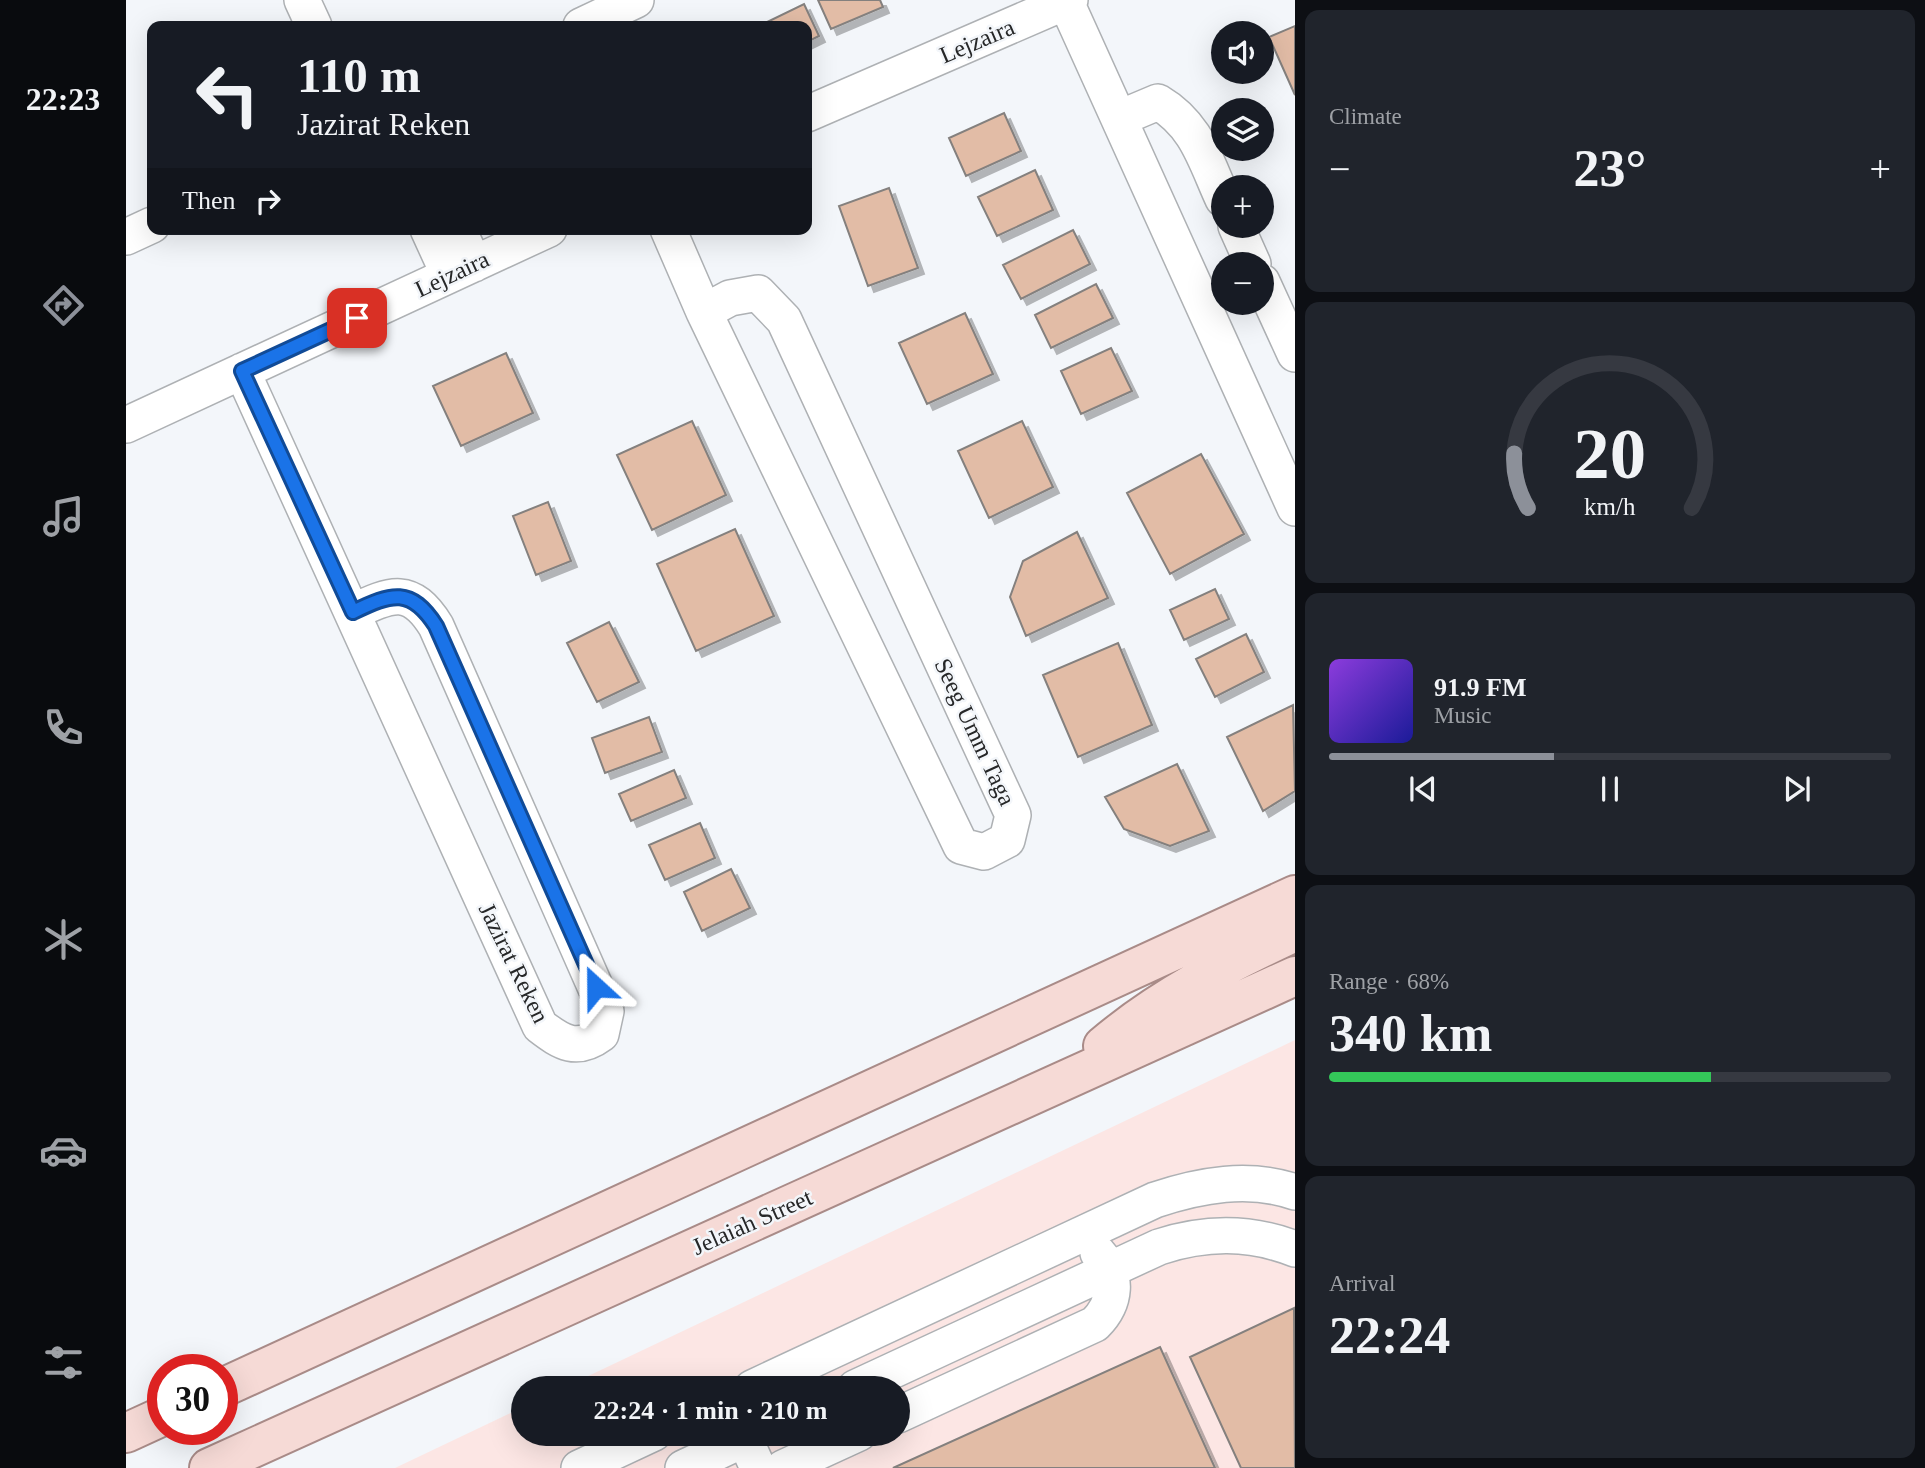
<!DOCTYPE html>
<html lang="en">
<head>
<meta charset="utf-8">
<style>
  :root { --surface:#171b24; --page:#20242c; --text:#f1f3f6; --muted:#9ea1a6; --line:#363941; --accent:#8c9099 }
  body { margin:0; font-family:"Times New Roman",serif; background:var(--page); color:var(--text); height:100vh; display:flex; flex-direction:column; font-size:26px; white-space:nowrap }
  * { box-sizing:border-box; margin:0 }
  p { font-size:23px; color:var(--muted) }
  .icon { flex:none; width:38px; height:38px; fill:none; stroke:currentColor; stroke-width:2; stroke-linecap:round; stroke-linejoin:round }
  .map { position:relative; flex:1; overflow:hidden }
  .panel { display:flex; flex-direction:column; gap:10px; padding:10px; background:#0d0f14; width:630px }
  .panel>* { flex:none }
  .top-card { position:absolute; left:21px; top:21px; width:665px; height:214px; border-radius:14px; box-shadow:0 7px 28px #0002; background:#171b24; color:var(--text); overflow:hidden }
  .controls { position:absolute; left:1085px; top:21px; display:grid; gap:14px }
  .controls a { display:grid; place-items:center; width:63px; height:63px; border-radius:50%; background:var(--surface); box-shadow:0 7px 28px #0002; font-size:35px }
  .speed { position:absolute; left:21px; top:1354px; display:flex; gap:14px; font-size:35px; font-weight:700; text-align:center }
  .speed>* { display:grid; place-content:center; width:91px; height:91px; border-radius:50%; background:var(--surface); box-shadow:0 7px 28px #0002; line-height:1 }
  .speed .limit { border:10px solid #d22; background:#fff; color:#111 }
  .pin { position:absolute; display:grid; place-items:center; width:60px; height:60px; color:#fff; margin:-30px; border-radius:14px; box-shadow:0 4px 10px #0006 }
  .me { position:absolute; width:77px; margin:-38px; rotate:336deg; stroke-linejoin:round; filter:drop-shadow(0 0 5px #0008) }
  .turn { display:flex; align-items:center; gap:24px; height:147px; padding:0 35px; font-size:32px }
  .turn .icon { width:91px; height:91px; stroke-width:2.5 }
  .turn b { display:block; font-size:49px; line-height:60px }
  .then { display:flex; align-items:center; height:66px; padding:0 35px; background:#0003; gap:14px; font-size:26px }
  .big { font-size:52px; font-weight:600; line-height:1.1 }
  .panel .widget { flex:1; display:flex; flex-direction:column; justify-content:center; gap:10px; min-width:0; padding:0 24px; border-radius:14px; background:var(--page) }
  .panel .dial { align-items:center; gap:0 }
  .dial svg { height:182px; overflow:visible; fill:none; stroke:var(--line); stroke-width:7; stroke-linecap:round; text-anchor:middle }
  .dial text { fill:var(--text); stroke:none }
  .song { display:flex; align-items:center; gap:21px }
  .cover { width:84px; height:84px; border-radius:10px; background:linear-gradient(135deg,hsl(270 70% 55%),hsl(240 70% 35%)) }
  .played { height:7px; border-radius:4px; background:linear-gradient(90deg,var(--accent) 40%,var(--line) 40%) }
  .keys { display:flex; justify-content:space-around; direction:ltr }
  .heat { display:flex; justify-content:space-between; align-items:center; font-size:38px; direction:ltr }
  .charge { height:10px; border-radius:5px; background:linear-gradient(90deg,#34c759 68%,var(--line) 0) }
  .trip { position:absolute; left:385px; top:1376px; width:399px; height:70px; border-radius:35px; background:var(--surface); box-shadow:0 7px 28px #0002; font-weight:600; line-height:70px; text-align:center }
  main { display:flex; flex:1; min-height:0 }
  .menu { display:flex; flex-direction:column; width:126px; justify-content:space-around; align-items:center; background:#090b0e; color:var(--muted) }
  .menu .icon { width:49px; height:49px }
  .menu .current { color:var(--accent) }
  .menu b { font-size:32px; color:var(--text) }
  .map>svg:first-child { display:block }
</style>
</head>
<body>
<main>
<nav class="menu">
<b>22:23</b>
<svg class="icon current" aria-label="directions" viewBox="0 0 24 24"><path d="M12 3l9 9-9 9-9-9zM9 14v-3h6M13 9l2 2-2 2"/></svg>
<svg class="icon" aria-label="music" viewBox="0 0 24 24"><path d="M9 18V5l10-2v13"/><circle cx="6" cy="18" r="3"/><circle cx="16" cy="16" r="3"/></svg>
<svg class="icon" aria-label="phone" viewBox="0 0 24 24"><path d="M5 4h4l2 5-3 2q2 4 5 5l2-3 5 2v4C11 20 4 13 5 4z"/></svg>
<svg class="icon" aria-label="climate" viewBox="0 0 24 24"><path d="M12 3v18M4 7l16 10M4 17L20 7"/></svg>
<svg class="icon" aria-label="car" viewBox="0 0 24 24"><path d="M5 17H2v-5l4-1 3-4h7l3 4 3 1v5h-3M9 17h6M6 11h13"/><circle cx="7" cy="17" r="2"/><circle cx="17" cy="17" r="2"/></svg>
<svg class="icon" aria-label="filters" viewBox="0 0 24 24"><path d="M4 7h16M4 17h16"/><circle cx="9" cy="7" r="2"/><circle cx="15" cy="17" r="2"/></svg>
</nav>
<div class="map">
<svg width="1169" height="1468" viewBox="0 0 1169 1468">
  <defs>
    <filter id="shadow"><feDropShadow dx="6" dy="6" stdDeviation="0" flood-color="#0004"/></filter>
  </defs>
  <rect width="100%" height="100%" fill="#f3f6fa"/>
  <path fill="#fce6e4" d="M1169 1040V1468H269L397 1407V1433H772V1388H437Z"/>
  <path fill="#e2bca6" stroke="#84807e" stroke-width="2" filter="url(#shadow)" d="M692 0H754L757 7 705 29Z
    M678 4 693 36 681 42V26H633Z
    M1169 26V95L1143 37Z
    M878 113 895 151 840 176 823 138Z
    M909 170 927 210 871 236 852 197Z
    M763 188 792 268 742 286 713 206Z
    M947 230 964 264 895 299 877 265Z
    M970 284 987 318 925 348 909 315Z
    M839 313 867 374 801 404 773 343Z
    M985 348 1006 391 955 414 935 371Z
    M380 353 407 413 335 446 307 386Z
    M566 421 600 495 526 530 491 455Z
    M896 421 927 487 863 518 832 451Z
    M1075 454 1118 534 1044 574 1001 493Z
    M422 502 445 561 410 575 387 516Z
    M609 529 648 616 570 651 531 564Z
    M951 532 982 598 900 636 884 597 897 561Z
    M1089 589 1103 619 1058 640 1044 610Z
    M483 622 513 682 471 702 441 643Z
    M1120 634 1138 672 1089 697 1070 659Z
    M992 643 1026 725 952 757 917 675Z
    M1167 705 1169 791 1137 811 1101 737Z
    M523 717 536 752 479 773 466 738Z
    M1051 764 1083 831 1044 846 998 829 979 797Z
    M548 770 560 798 505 821 493 794Z
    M574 823 589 858 539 880 523 845Z
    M605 869 624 908 576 931 558 892Z
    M1168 1308 1169 1468H1115L1064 1357Z
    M1034 1347 1089 1468H767Z"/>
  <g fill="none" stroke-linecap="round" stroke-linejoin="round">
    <defs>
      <path id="minor" d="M176 0 188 26
        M940 2 1169 508
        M455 26 510 0
        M681 114 944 0
        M994 118 1032 102C1071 125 1079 160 1097 199
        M1110 226 1127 264
        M302 229 323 275
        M332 229 348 264
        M542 229 578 312 835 846 858 852 881 840 887 815 658 320 632 293 604 298 578 312
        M0 237 26 225
        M1136 282 1169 354
        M116 371 414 1026C436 1043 451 1052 475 1034L480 1011 310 626C285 586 266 593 227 612
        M0 425 423 229
        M626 1388 1029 1200C1074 1185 1123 1176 1169 1192
        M729 1388 1033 1247C1079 1232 1123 1231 1169 1249
        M772 1415 969 1324C990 1303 993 1276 972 1253
        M616 1433 632 1468
        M453 1468 528 1433
        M557 1468 619 1439
        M657 1468 733 1433"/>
      <path id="major" d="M977 1046C1036 996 1099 965 1169 932
        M96 1388 1169 895
        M0 1433 37 1416
        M83 1468 1169 976"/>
    </defs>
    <use href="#minor" stroke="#aeb1b4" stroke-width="38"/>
    <use href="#major" stroke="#a98b88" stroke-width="42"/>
    <use href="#minor" stroke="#fff" stroke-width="35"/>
    <use href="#major" stroke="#f6dad6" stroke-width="38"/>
  </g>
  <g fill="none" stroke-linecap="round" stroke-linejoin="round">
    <defs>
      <path id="route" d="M231 318 116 371 227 612C266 593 285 587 310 626L470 987"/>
    </defs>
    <use href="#route" stroke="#114b97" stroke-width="18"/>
    <use href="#route" stroke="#1a73e8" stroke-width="12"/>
  </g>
  <g text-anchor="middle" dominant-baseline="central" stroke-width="5" stroke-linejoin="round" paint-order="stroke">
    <g font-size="24" fill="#262728" stroke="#f3f6fa">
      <text transform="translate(851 41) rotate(-23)">Lejzaira</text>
      <text transform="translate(326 274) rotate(-25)">Lejzaira</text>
      <text transform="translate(849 732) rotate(65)">Seeg Umm Taga</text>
      <text transform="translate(388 963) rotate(64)">Jazirat Reken</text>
      <text transform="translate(626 1222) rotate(-24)">Jelaiah Street</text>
    </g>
  </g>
</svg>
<div class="controls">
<a><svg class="icon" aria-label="sound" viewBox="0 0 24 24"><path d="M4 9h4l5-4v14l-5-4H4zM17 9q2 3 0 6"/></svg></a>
<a><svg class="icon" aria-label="layers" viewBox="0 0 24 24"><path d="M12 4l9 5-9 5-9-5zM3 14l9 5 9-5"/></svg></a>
<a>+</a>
<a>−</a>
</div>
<div class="speed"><div class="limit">30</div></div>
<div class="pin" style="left:231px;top:318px;background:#d93025"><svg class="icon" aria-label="arrive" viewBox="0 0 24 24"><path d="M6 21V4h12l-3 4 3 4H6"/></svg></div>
<svg class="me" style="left:470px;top:987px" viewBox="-20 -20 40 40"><path d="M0-17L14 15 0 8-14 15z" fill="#1a73e8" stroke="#fff" stroke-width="4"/></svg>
<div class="trip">22:24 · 1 min · 210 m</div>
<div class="top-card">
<div class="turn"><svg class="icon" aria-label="left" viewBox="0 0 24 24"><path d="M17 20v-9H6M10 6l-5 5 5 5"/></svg><div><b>110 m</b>Jazirat Reken</div></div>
<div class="then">Then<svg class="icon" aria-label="right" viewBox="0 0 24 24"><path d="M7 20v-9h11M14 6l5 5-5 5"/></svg></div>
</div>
</div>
<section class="panel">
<div class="widget"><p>Climate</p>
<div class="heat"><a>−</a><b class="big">23°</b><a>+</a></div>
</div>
<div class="widget dial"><svg viewBox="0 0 100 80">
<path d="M14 69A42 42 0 1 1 86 69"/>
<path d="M14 69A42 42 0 0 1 8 45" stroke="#8c9099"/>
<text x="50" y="56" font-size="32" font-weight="700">20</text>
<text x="50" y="72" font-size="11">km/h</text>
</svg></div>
<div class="widget">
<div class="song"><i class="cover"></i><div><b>91.9 FM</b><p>Music</p></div></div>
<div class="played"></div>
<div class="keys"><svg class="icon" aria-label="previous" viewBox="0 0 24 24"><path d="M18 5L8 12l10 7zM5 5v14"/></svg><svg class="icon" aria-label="pause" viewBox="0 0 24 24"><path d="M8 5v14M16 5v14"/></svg><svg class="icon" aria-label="next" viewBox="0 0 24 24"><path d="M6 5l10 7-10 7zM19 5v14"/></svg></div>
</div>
<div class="widget"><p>Range · 68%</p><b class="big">340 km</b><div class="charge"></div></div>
<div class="widget"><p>Arrival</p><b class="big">22:24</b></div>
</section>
</main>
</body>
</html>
